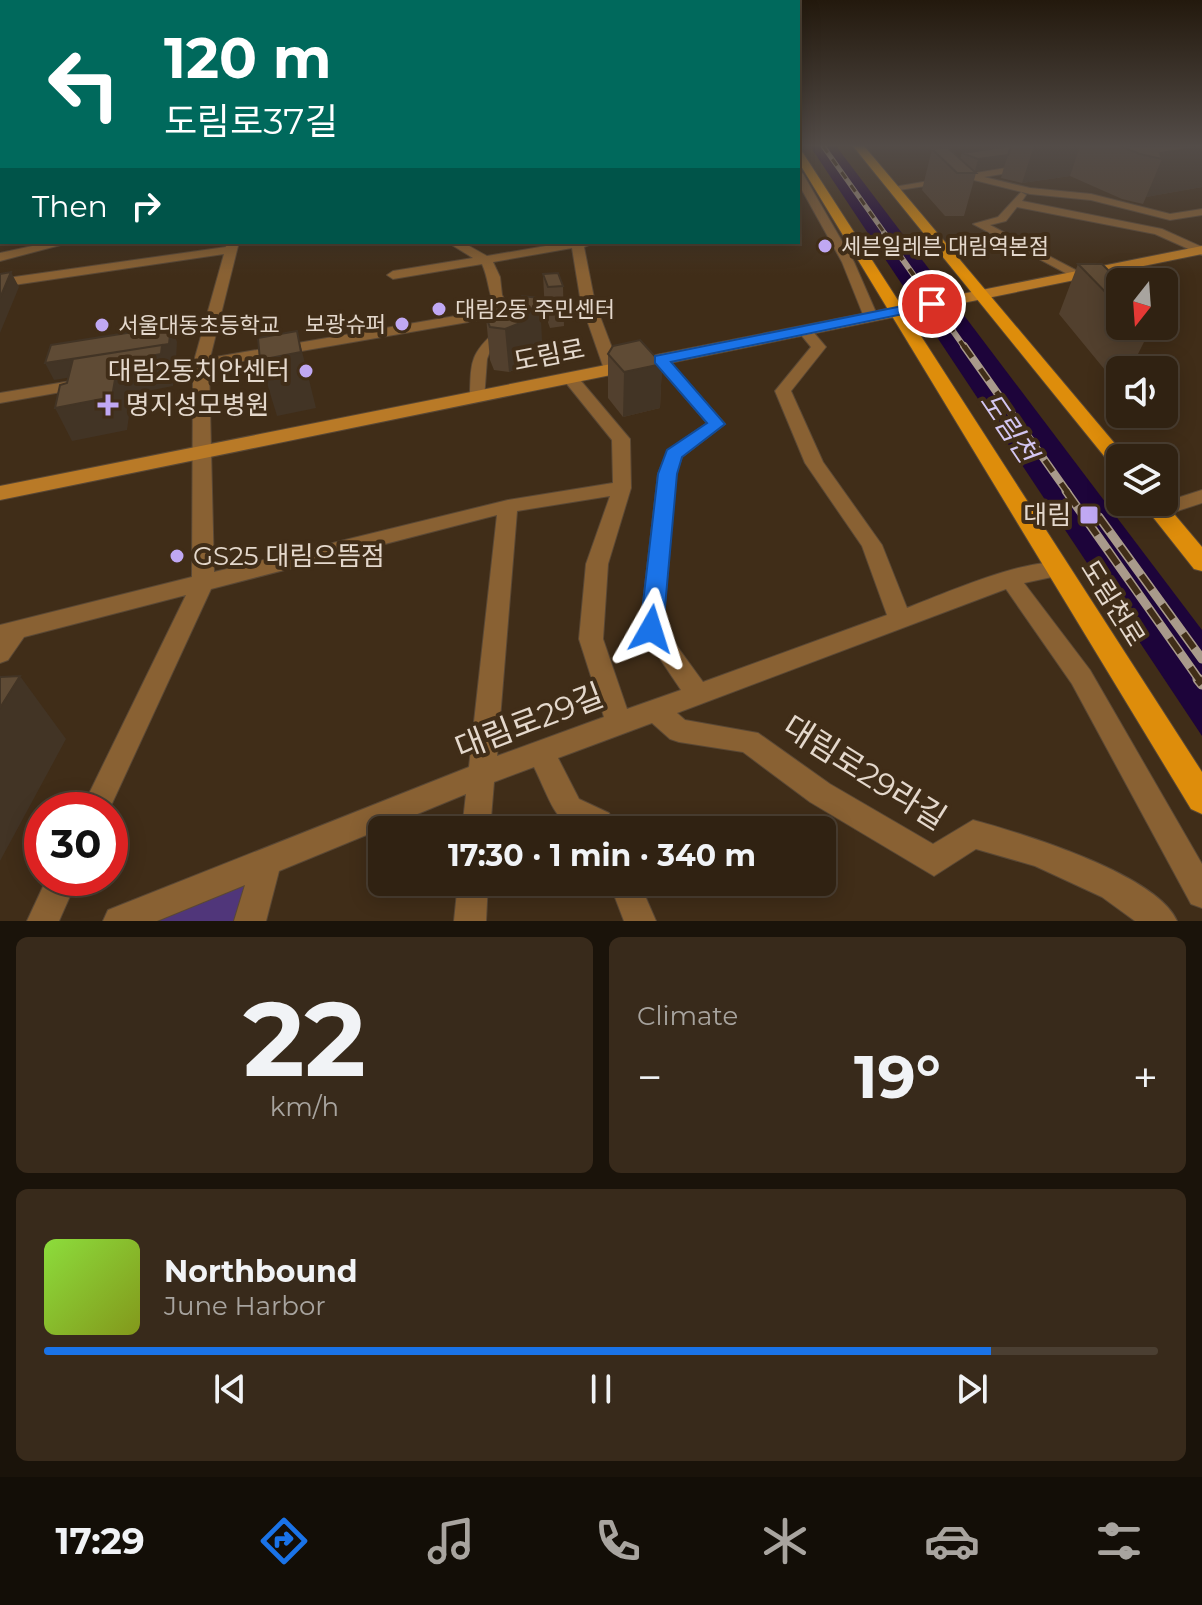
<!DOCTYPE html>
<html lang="en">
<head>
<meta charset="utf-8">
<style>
  :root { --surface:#302212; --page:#382a1b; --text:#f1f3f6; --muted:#a8a49f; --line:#4b3f32; --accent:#1a73e8 }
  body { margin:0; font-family:Montserrat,"Noto Sans KR",sans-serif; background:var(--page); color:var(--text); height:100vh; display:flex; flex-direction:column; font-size:30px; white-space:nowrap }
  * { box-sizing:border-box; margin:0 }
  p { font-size:26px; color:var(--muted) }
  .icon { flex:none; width:44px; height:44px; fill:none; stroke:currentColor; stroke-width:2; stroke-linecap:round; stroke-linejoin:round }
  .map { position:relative; height:921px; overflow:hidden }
  .sheet { display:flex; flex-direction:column; gap:16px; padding:16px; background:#1a130a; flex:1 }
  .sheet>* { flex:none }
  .top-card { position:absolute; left:0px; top:0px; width:800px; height:244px; box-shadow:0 4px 20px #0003,0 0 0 2px var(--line); background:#00695c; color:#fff; overflow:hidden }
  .needle { width:52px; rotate:197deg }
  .fabs { position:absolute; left:1106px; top:268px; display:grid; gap:16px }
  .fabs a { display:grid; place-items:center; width:72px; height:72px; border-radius:12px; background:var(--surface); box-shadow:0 4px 20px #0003,0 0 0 2px var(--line); font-size:40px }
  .speed { position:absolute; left:24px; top:792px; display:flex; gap:16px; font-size:40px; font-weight:700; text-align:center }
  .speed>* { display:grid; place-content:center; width:104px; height:104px; border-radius:50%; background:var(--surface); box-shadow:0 4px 20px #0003,0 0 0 2px var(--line); line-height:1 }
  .speed .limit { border:12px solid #d22; background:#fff; color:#111 }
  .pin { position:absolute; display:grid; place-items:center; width:68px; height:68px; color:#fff; margin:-34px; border:4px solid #fff; border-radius:50%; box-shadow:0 2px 8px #0007 }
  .me { position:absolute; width:88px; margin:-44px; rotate:6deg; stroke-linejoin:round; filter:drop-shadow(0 0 6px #0008) }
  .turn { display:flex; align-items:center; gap:28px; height:168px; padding:0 32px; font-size:36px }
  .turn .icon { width:104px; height:104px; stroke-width:2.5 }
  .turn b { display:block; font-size:56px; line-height:68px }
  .then { display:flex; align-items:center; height:76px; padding:0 32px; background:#0003; gap:16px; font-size:30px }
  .big { font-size:60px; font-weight:700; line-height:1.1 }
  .sheet .card { flex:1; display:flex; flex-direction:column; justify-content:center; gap:12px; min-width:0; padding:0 28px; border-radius:12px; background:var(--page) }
  .sheet .dial { align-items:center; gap:0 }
  .dial b { font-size:104px; line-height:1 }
  .song { display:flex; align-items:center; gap:24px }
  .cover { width:96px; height:96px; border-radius:12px; background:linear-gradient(135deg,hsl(90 70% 55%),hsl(70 70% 35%)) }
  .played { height:8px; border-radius:4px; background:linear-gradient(90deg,var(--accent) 85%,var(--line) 85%) }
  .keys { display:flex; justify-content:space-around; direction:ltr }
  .heat { display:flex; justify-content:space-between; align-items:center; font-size:44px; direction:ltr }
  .sheet .tiles { flex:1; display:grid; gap:16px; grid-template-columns:1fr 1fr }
  .card:last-child { grid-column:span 2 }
  .trip { position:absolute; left:368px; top:816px; width:468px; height:80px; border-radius:12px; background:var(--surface); box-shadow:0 4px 20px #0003,0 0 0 2px var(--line); font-weight:700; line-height:80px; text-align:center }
  .dock { display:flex; height:128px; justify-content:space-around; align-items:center; background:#130e07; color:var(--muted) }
  .dock .icon { width:56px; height:56px }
  .dock .current { color:var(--accent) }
  .dock b { font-size:36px; color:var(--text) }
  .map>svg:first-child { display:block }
</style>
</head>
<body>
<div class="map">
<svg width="1202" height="921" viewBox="0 0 1202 921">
  <rect width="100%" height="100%" fill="#402d18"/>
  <path fill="#50367a" d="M250 881 238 921H155Z"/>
  <path fill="#1d043a" d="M810 146H836L1202 630V736Z"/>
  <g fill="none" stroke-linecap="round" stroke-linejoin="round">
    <defs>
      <path id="street" d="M1028 164 1033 167 1031 169 984 177 1030 188 1091 194 1170 214 1202 209V215L1170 220 1091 200 1030 194 970 179 893 191 888 188Z
        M798 171 803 174 854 262 878 317 876 320H866L864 317 842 262 798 183Z
        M1021 192 1026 195 1022 201 1162 229 1202 247V255L1155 234 1017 207 1006 221 990 225 1085 275 1075 278 973 224 998 217Z
        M0 214H2V220H0Z
        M51 242H72L0 261V253Z
        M227 242H239L210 358 496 309C488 294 489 279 482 264L393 279 387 275 393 271 473 258 447 242H462L487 256 569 242H596L584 247 595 303 620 369 612 374 604 369 581 303 572 248 493 262 500 277 502 295 511 312V331L490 351 487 359 484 399 478 401 470 396C471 361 470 354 497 330V317L209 367 214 572 508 500 613 483 612 440 562 378 564 375H576L630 439 631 488 608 564 603 639 627 709 681 690 640 629 658 474 668 450 707 423 652 359 660 354 665 356 725 424 682 457 676 474 663 627 703 682 887 615 862 546 805 463 775 391 811 347 797 330 804 326 809 327 826 347 791 391 823 462 882 545 907 608C941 595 1034 554 1066 564L1070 569 1066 574 1024 583 1090 670 1202 864V908L1191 904 1072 684 1006 589 677 713 685 720 758 733 830 784 933 844 973 820C1021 833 1157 874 1177 921H1135L1102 897 1035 866 976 849 934 876 810 802 743 752 679 742 670 739 652 723 558 758 579 799 609 813 616 830C554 830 559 819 534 767L494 782 490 830H462L466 794 279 871 266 921H234L245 885 157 921H103L108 910 469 767 497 515 211 589 109 810H81L186 595 24 637 8 660 0 663V625L192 577 193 370 148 378 140 373 148 368 194 361 224 254 0 287V279L226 247ZM610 496 586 564 579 639 604 717 497 756 517 511Z
        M83 379 89 381 91 384 89 387 0 403V393Z
        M1202 490V503L1159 517 1149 511 1152 506Z
        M47 878H78L59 921H27Z
        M458 882H488L486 921H454Z
        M609 882H639L656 921H624Z"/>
      <path id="secondary" d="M0 174H2L0 181Z
        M2 229V239L0 240V230Z
        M1202 246V254L0 500V486Z"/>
      <path id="primary" d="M853 146H864L1127 458H1120V469L1113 467Z
        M798 150 803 153 1202 772V814L1191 809 798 161Z
        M1141 502H1164L1202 547V571L1194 569Z"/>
    </defs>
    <use href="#street" stroke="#5a4835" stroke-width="2"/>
    <use href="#secondary" stroke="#5a4835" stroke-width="2"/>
    <use href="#primary" stroke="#5a4835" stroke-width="2"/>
    <use href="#street" fill="#896133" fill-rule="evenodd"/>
    <use href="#secondary" fill="#b97a27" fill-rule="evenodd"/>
    <use href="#primary" fill="#de8d0b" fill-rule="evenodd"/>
    <defs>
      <path id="rail-far4" d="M823 146 886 235"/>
      <path id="rail-far3" d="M884 233 965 348"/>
      <path id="rail-far2" d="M964 346 1068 493"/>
      <path id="rail-far1" d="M1066 491 1200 681
        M1099 517 1202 659"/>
      <path id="rail" d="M1198 679 1202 684"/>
    </defs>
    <use href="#rail-far4" stroke="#a99a8b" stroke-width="5"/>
    <use href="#rail-far3" stroke="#a99a8b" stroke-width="6"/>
    <use href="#rail-far2" stroke="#a99a8b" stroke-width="8"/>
    <use href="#rail-far1" stroke="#a99a8b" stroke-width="9"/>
    <use href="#rail" stroke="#a99a8b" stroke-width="11"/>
    <use href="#rail-far4" stroke="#402d18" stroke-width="3" stroke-dasharray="8" stroke-linecap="butt"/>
    <use href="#rail-far3" stroke="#402d18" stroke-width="4" stroke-dasharray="11" stroke-linecap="butt"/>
    <use href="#rail-far2" stroke="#402d18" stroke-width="5" stroke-dasharray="14" stroke-linecap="butt"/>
    <use href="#rail-far1" stroke="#402d18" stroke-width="6" stroke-dasharray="18" stroke-linecap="butt"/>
    <use href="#rail" stroke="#402d18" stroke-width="8" stroke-dasharray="23" stroke-linecap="butt"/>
  </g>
  <path fill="#52402e" d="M1009 146H1202V187L1146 197 1143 204 1122 199 1070 176 1022 183 1001 178 1004 167 975 171 976 173 964 216H945L922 190 932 149 960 159 962 153Z
    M1078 264 1120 282V326H1152L1130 370H1105L1059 314Z
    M543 274 563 286 564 326 550 328 545 314Z
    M486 317 542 340 523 366 509 372 494 370 490 360Z
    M608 354 662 364 660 408 623 417 608 398Z"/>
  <path fill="#423425" d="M1034 146H1080L1070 176 1022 183Z
    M1202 147V187L1146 197 1162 159 1160 153Z
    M1008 155 1004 167 975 171 978 159Z
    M11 272 19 287 0 333V298Z
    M540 298 542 340 523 366 509 372 505 329Z
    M171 326 177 342 176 360 168 361 174 376 173 386 132 394 127 430 72 441 55 408 116 370 54 380 45 363Z
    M297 331 316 408 277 416 260 360Z
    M662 364 660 408 623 417 624 372Z
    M20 676 66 739 0 861V708Z"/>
  <path fill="#5f4b35" stroke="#423425" stroke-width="2" d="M1011 146 1008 155 978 159 962 153Z
    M1120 146H1202V147L1160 153 1162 159 1140 154Z
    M948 148 976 173H957L932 149Z
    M1078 264H1102L1120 282V307Z
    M11 272 0 298V274Z
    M558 273 563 286 548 287 543 274Z
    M522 296 540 298 520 323 505 329 490 327 486 317 500 301 516 303Z
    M171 326 169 344 45 363 51 345Z
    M297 331 301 352 260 360 258 338Z
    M640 340 662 364 624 372 608 354 613 346Z
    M162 345 161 354 118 362 112 397 55 408 60 385 67 383 73 359Z
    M20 676 0 708V677Z"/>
  <linearGradient id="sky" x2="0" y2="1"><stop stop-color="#23190d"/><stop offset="0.53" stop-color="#534c48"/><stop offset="1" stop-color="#534c48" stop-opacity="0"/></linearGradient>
  <rect width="1202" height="275" fill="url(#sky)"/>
  <path fill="#1a73e8" stroke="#114b97" stroke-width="2" d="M932 300 937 302V307L671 362 725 424 682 457 677 474 663 629 660 636 651 638 643 636 640 629 658 474 667 450 707 423 655 363V356Z"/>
  <g fill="#c0a8f3" stroke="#402d18" stroke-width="3">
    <circle cx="825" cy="246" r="8"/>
    <circle cx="439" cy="309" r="8"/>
    <circle cx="402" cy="324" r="8"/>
    <circle cx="102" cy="325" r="8"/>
    <circle cx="306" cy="371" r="8"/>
    <path d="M104 393h8v8h8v8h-8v8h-8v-8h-8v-8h8z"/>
    <rect x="1079" y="505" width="20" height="20" rx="4"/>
    <circle cx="177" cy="556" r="8"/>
  </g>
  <g text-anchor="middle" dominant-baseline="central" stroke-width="8" stroke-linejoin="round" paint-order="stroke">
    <g font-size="22" fill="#e4d8cc" stroke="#402d18" text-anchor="start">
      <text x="841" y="246">세븐일레븐 대림역본점</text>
      <text x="455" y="309">대림2동 주민센터</text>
      <text x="386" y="324" text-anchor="end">보광슈퍼</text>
      <text x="118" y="325">서울대동초등학교</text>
    </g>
    <g font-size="26" fill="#e4d8cc" stroke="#402d18">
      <text transform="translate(549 355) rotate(-11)">도림로</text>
      <text transform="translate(1113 603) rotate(58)">도림천로</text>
    </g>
    <g font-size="26" fill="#e4d8cc" stroke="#402d18" text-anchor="end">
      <text x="290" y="371">대림2동치안센터</text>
      <text x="126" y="405" text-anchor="start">명지성모병원</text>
      <text x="1071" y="515">대림</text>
      <text x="193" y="556" text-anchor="start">GS25 대림으뜸점</text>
    </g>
    <g font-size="28" font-style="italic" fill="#d3c6f1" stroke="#402d18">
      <text transform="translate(1009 427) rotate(56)">도림천</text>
    </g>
    <g font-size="32" fill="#e4d8cc" stroke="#402d18">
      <text transform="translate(529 721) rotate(-21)">대림로29길</text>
      <text transform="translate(865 772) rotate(32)">대림로29라길</text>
    </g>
  </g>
</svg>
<div class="fabs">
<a><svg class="needle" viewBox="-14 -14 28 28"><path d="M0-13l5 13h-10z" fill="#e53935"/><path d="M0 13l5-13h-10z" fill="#a8a49f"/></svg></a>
<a><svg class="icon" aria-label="sound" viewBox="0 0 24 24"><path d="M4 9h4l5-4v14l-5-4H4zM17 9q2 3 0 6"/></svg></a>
<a><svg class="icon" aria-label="layers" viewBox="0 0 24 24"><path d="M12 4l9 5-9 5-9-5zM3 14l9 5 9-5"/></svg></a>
</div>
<div class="speed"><div class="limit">30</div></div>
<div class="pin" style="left:932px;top:304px;background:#d93025"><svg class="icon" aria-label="arrive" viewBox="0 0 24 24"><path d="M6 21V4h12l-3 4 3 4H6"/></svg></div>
<svg class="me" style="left:651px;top:629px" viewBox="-20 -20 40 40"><path d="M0-17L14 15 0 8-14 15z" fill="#1a73e8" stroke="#fff" stroke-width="4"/></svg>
<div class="trip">17:30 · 1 min · 340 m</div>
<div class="top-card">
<div class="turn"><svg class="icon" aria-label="left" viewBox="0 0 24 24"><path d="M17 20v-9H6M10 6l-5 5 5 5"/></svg><div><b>120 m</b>도림로37길</div></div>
<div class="then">Then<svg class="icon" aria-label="right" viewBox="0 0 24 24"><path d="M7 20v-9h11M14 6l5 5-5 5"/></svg></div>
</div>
</div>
<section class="sheet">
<div class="tiles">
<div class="card dial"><b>22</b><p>km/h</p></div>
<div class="card"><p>Climate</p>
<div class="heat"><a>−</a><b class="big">19°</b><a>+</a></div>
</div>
<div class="card">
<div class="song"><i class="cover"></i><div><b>Northbound</b><p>June Harbor</p></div></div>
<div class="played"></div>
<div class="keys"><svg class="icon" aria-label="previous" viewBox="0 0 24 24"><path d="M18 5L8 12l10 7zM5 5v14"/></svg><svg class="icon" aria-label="pause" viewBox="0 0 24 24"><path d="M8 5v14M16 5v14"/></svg><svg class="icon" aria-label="next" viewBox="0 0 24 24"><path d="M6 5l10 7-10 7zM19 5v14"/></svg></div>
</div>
</div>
</section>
<nav class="dock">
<b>17:29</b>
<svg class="icon current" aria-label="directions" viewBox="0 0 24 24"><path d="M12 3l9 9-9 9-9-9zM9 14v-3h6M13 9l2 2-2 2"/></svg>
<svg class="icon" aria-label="music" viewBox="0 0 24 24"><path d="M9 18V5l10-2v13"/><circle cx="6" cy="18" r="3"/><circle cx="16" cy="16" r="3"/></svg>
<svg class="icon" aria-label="phone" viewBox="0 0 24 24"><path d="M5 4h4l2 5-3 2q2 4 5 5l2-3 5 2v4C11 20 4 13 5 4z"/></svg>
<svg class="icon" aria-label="climate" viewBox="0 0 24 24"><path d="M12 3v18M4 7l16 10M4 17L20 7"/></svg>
<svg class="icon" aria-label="car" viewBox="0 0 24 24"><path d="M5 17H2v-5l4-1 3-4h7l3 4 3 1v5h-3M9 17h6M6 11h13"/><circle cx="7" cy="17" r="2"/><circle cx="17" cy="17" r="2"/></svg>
<svg class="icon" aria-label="filters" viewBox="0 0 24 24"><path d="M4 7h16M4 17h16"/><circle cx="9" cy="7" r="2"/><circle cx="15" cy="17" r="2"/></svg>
</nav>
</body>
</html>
